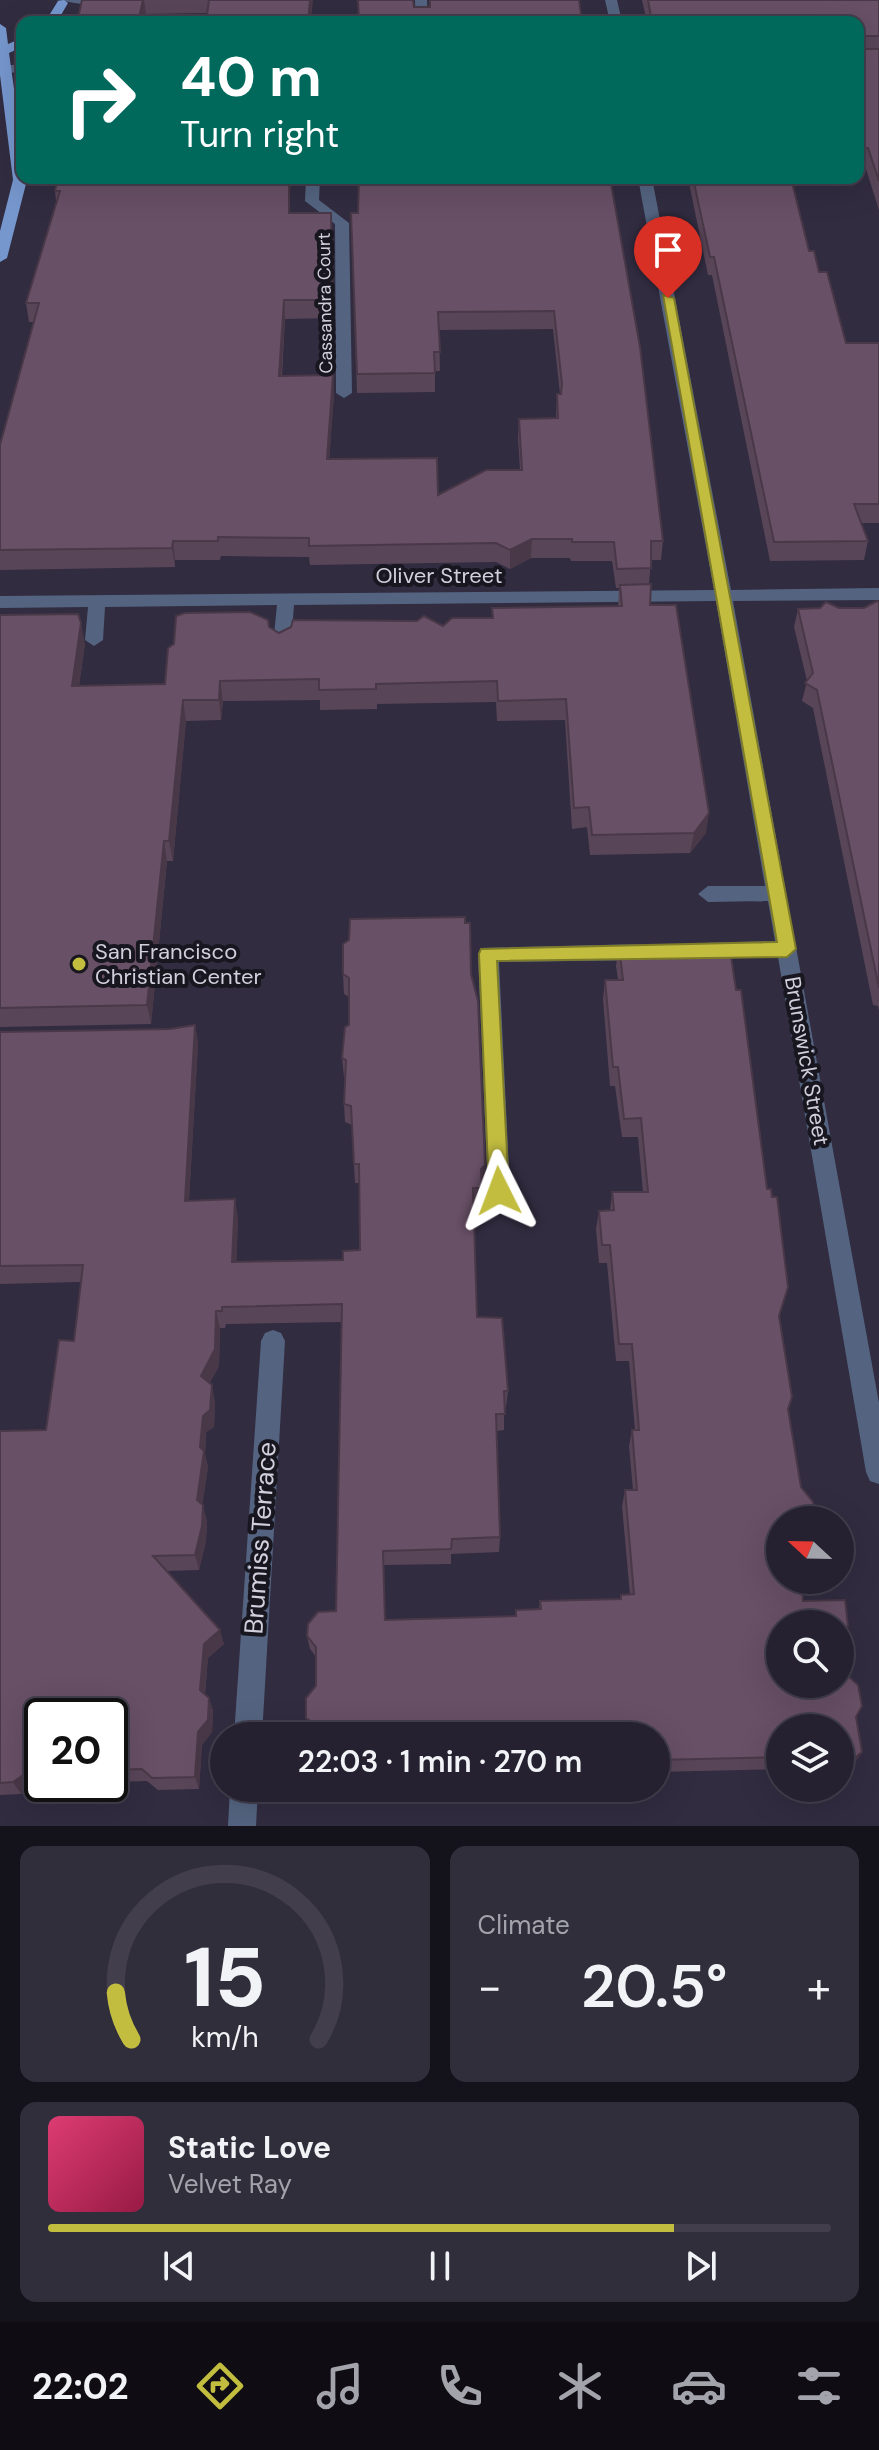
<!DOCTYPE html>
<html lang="en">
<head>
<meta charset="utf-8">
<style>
  :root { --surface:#252130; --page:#312e3c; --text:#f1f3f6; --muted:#a3a3ab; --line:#423e4c; --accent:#c2bd3f }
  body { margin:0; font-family:"DM Sans",sans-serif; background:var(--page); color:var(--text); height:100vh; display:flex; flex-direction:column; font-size:30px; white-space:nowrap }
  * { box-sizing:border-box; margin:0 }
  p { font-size:26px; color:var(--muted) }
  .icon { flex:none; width:44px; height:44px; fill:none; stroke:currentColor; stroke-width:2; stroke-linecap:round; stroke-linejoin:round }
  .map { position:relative; height:1826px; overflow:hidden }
  .details { display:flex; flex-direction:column; gap:20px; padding:20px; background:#14121a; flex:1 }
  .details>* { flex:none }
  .hud { position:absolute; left:16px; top:16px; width:848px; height:168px; border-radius:16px; box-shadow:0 8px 32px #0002,0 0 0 2px var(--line); background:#00695c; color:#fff; overflow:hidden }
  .needle { width:52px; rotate:292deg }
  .controls { position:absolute; left:766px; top:1506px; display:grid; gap:16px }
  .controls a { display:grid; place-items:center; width:88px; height:88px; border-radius:50%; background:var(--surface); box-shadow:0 8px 32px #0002,0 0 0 2px var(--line); font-size:40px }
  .speed { position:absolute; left:24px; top:1698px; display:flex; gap:16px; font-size:40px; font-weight:700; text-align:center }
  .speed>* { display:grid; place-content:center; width:104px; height:104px; border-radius:50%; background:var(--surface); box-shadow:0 8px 32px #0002,0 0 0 2px var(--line); line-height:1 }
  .speed .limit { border:4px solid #111; border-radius:12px; background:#fff; color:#111 }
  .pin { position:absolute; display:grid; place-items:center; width:68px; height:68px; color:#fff; margin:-82px -34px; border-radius:50% 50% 50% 0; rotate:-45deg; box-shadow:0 0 8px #0007 }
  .pin .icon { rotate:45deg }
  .me { position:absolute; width:88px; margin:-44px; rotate:357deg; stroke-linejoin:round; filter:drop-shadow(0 0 6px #0008) }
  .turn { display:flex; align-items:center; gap:28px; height:168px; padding:0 32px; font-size:36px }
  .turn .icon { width:104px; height:104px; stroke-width:2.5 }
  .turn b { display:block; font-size:56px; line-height:68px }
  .big { font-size:60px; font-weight:600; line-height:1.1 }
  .details .card { flex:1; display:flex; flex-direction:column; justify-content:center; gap:12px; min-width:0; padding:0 28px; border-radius:16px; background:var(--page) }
  .details .dial { align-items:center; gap:0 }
  .dial svg { height:208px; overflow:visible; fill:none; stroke:var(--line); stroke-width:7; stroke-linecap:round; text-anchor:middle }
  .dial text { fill:var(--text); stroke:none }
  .song { display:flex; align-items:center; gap:24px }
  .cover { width:96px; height:96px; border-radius:12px; background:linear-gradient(135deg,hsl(340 70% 55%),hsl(340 70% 35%)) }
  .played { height:8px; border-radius:4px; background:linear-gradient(90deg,var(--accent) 80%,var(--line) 80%) }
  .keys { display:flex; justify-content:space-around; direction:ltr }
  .heat { display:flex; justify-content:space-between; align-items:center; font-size:44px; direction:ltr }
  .details .tiles { flex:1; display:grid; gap:20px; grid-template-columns:1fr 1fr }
  .card:last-child { grid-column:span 2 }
  .trip { position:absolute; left:210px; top:1722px; width:460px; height:80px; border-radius:40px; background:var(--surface); box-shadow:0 8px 32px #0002,0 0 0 2px var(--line); font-weight:600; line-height:80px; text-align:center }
  .tabs { display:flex; height:128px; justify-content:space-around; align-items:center; background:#0f0d13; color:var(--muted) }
  .tabs .icon { width:56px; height:56px }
  .tabs .active { color:var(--accent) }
  .tabs b { font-size:36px; color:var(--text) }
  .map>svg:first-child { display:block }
</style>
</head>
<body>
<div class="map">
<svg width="879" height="1826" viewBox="0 0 879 1826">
  <rect width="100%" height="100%" fill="#312c40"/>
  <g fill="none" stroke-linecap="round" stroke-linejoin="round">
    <path fill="#546480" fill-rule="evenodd" d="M56 0H96L100 3 94 6Z
      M415 0H427L428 22H416Z
      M605 0H617L622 22H610Z
      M5 65H22V73L1 72V66Z
      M306 178H320L319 200 349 223 352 393 344 398 336 393 335 224 305 201Z
      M638 178H652L731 590 879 588V600L733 601 879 1403V1484L870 1481 866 1472 778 957 703 959 696 957 693 951 696 945 703 943 775 941 768 901 708 902 698 894 708 886H765L716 601 294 605 291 645 282 651 273 645 277 605 105 607 103 640 94 646 85 640 88 607 0 608V596L714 590Z
      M643 944 650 946 653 952 650 958 643 960 499 962 510 1191 507 1198 499 1201 491 1198 488 1191 478 954 481 948Z
      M273 1330 281 1333 285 1341 262 1736H234L261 1341 265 1333Z
      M230 1788H258L256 1826H228Z"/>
    <path fill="#7697ce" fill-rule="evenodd" d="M64 0 68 3 57 22H45L58 1Z
      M0 24 6 28 8 44 22 38V47L9 53 22 146V178L27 180 7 258 0 262V231L13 180 0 75Z"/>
  </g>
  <path fill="#594558" d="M82 0H313L207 13 146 14 144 22H77Z
    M642 0H879V210L865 166H858V22H647Z
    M610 178 663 541 661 560H651L649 584 650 605 706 833 690 853 590 855 587 827 572 829 565 720 497 721 496 702 377 704V709L320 710V700L223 701 221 720 186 721 173 861H167L151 1024 0 1027V615L85 644 79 686 165 684 269 627 279 633 443 626 492 618V608L618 606 619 588H616L612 561H571L570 558H531L510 569 496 562 310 565 309 557 221 556 220 560H175V567L0 570V445L34 322H29L26 303 56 201 55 191 290 190V213H331L333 318 285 319 282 376 334 394 329 459 438 495 520 470 518 438 519 419 556 418 557 394H560L553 329 439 330 440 371H435V392L357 393 351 213Z
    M688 178H791L809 251 819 272 846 343H879V523H861L868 541 864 560 770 561 712 275H708Z
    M879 602V1011L878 1006 873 1005 813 708 802 701 807 681 794 627 798 609 864 608Z
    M619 946 779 1316 788 1409 780 1520 803 1601 848 1626 843 1637 862 1752 854 1764 840 1776V1728H780V1769L656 1772V1736L315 1735 308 1731 306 1718 316 1686V1657L310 1649 307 1636 336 1611 342 1322 226 1324 225 1328H220L219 1366 209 1384 215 1402 214 1427 206 1432 205 1454 208 1467 202 1505 207 1521 206 1541 199 1570 166 1571 224 1644 208 1658 205 1694 209 1698 213 1711 212 1732 202 1745 199 1789 158 1790 147 1781 116 1782 104 1789 64 1784H110L42 1716V1783L35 1784 21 1794 0 1795V1431L46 1430 74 1341 81 1282 0 1284V1032L170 1029 195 1025 198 1044 189 1200 238 1218 236 1262 343 1260 360 1250 359 1183H355L352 1125 345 1122 344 1104 345 1078 344 1077 342 1058 349 1025V997L344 994 343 974H471L485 1165V1184L482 1186 481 1206H473L477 1317 508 1391 506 1407H504V1430L497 1431 500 1537 499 1552 451 1554V1564L384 1565 385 1620 516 1616 539 1609 540 1601 620 1599 621 1595H630L622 1506 625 1490H633L629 1446 632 1430H635L629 1361H616L607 1263H599L596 1229 599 1211H610L612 1192H643L638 1137H622L615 1086H610L603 999 605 980H618L616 966Z"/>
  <path fill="#493847" d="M143 0H144L146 14 144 22H138Z
    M310 0H313L311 22H308Z
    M289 178H292L290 190V232Z
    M331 213 332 231 333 318 332 300Z
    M284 300 285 319 280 394 279 376Z
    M333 375 334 394 328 478 327 459Z
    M532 539 531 558 510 569V550Z
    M173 541 175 560V567L172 548Z
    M81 623 85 644 76 706 72 686Z
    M220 681 223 701 221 720 219 700Z
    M183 700 186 721 173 861 169 841Z
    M709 813 706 833 690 853 694 833Z
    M164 841 167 861 151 1024 147 1005Z
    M195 1025 198 1044 188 1219 185 1201Z
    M485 1165V1184L481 1187V1169Z
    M235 1199 238 1218 236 1279 232 1262Z
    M216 1311 220 1328 219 1366 204 1393 201 1376Z
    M212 1385 215 1402 214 1427 206 1432 205 1454 208 1467 201 1515 197 1500 203 1416Z
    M203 1505 207 1521 206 1541 199 1570 195 1555Z
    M220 1630 224 1644 208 1658 204 1703 200 1690 204 1644Z
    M209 1698 213 1711 212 1732 202 1745 199 1789 195 1777 198 1732Z
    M862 1752 854 1764 840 1776 846 1765Z
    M110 1770 116 1782 104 1789 102 1784H110Z
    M28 1772 35 1784 21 1794 13 1782Z"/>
  <path fill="#685066" stroke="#493847" stroke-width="2" fill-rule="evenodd" d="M82 0H143L138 22H77Z
    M209 0H310L308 22H206Z
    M358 0H413L414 7H430V0H579L582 22H359Z
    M648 0H879V36H859V49H879V181L868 148H858V22H652Z
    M58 178H289V213H331L332 300H284L279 376 333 375 327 459 437 458 438 495 486 470H522L519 419 558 418 557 394H561L562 384 554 311 438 312 440 352H434L435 373 357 374 351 213H358L359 178H610L640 347 663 541H651V568L617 569 614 542H572V539H532L510 550 496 543 309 546V538L218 537V541H173L172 548 0 550V445L39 303H26L60 191H55Z
    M693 178H791L809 251H814L819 272H827L846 343H879V504H854L868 541 774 542 714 257H710Z
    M651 584 650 605H676L709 813 694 833 592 835 589 807 574 808 566 699 498 701 497 681 376 684V689L319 690V679L220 681 219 700H183L169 841H164L147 1005 0 1008V615L78 614 81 623 72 686 165 684 168 648 174 644 176 616 185 613 250 612 268 620 269 627 279 633 291 627 293 620 417 621 424 616 443 626 452 618H493L492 608 622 606 620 585Z
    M877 601 879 602V988L817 690 805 683 813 673 798 609 820 608 826 602 839 608H864Z
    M465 917V923H470L471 974 478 1001 485 1165 481 1169 482 1188H473L477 1317 502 1318 508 1391H504L505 1414H496L500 1537 452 1539 451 1549 383 1551 385 1620 516 1616V1610L541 1609 540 1601 621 1599V1595L634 1594 625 1490H637L632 1430H639L632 1344H619L610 1245H602L599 1211 614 1210 612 1192H648L641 1118 624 1119 618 1067H613L605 980H623L619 946 722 944 723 949H730L736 990H741L767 1189H771L772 1197H777L788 1287 779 1316 792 1397 788 1409 801 1487 813 1502 815 1520H780V1580H801L803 1601 845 1600 848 1626 842 1634 849 1677 858 1685 862 1706 856 1717 862 1752 846 1765H840V1728H780V1757L656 1760V1736H315V1724L306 1718V1698L316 1686V1647L307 1636 308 1624 318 1612 336 1611 342 1304 222 1307V1311H216L215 1349 201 1376 212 1385 210 1410 203 1416 200 1447 204 1451 197 1500 203 1505 202 1526 195 1555 153 1556 220 1630 204 1644 200 1690 209 1698 208 1720 198 1732 195 1777 152 1778 142 1769 110 1770V1716H42V1770L28 1772 13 1782 0 1783V1431L46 1430 59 1340 74 1341 83 1265 0 1266V1032L170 1029 195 1025 185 1201 235 1199 232 1262 343 1260V1251L360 1250 359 1164H354L351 1106 344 1104 346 1060 342 1058 345 1027 349 1025V978L343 974V944L349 940 350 919ZM780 1624H840V1684H780Z"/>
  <path fill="#c2bd3f" stroke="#7e7b29" stroke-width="2" d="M663 295 674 298 796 949 787 957 497 961 509 1191 499 1200 489 1191 479 954 481 949 777 942Z"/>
  <circle fill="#c2bd3f" stroke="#18161f" stroke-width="3" cx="79" cy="964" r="8"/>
  <g text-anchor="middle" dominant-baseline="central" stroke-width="8" stroke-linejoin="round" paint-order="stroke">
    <g font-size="18" fill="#d2cfdc" stroke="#18161f">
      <text transform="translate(325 303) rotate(-91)">Cassandra Court</text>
    </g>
    <g font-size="22" fill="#d2cfdc" stroke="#18161f">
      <text x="439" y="575">Oliver Street</text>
      <text transform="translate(807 1061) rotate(80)">Brunswick Street</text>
    </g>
    <g font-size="22" fill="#d2cfdc" stroke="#18161f" text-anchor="start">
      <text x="95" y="951">San Francisco<tspan x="95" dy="25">Christian Center</tspan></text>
    </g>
    <g font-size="26" fill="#d2cfdc" stroke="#18161f">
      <text transform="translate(260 1538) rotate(-86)">Brumiss Terrace</text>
    </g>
  </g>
</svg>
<div class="controls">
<a><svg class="needle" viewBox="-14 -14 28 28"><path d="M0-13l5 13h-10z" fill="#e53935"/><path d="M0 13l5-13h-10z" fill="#a3a3ab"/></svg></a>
<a><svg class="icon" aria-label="search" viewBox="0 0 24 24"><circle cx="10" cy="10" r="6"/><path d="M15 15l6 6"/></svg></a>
<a><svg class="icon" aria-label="layers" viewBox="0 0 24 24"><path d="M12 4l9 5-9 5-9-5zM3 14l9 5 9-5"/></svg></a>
</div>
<div class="speed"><div class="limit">20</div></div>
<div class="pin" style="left:668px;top:298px;background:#d93025"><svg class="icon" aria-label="arrive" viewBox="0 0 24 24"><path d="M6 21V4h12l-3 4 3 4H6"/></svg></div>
<svg class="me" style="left:499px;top:1191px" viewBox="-20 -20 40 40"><path d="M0-17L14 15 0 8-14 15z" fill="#c2bd3f" stroke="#fff" stroke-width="4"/></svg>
<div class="trip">22:03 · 1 min · 270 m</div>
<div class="hud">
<div class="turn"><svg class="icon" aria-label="right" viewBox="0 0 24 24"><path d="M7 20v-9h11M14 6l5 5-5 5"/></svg><div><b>40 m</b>Turn right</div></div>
</div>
</div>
<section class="details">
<div class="tiles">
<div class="card dial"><svg viewBox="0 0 100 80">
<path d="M14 69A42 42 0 1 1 86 69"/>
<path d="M14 69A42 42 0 0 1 8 51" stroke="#c2bd3f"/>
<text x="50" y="56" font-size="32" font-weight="700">15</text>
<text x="50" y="72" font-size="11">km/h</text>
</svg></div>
<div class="card"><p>Climate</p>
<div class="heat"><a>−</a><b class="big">20.5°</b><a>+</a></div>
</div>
<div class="card">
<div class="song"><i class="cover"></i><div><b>Static Love</b><p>Velvet Ray</p></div></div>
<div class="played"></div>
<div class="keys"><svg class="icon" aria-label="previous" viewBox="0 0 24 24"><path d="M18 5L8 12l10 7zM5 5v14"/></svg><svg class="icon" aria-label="pause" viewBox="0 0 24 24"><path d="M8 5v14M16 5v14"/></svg><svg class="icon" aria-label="next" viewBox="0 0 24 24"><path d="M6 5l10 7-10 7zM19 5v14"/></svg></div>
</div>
</div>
</section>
<nav class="tabs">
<b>22:02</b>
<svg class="icon active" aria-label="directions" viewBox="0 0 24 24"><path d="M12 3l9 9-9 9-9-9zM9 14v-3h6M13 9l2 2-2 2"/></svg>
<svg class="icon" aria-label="music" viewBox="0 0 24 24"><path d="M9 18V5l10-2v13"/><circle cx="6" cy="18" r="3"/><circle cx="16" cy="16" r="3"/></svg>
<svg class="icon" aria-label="phone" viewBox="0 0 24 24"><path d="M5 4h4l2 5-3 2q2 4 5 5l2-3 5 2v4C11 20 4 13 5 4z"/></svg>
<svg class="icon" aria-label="climate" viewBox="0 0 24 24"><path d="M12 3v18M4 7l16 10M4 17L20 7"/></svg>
<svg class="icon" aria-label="car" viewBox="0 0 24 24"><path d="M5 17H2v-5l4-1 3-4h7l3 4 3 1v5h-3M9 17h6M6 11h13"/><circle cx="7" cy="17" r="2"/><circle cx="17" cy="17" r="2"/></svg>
<svg class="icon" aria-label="filters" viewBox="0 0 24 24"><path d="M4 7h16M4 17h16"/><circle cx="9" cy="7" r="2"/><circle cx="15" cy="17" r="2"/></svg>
</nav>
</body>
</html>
